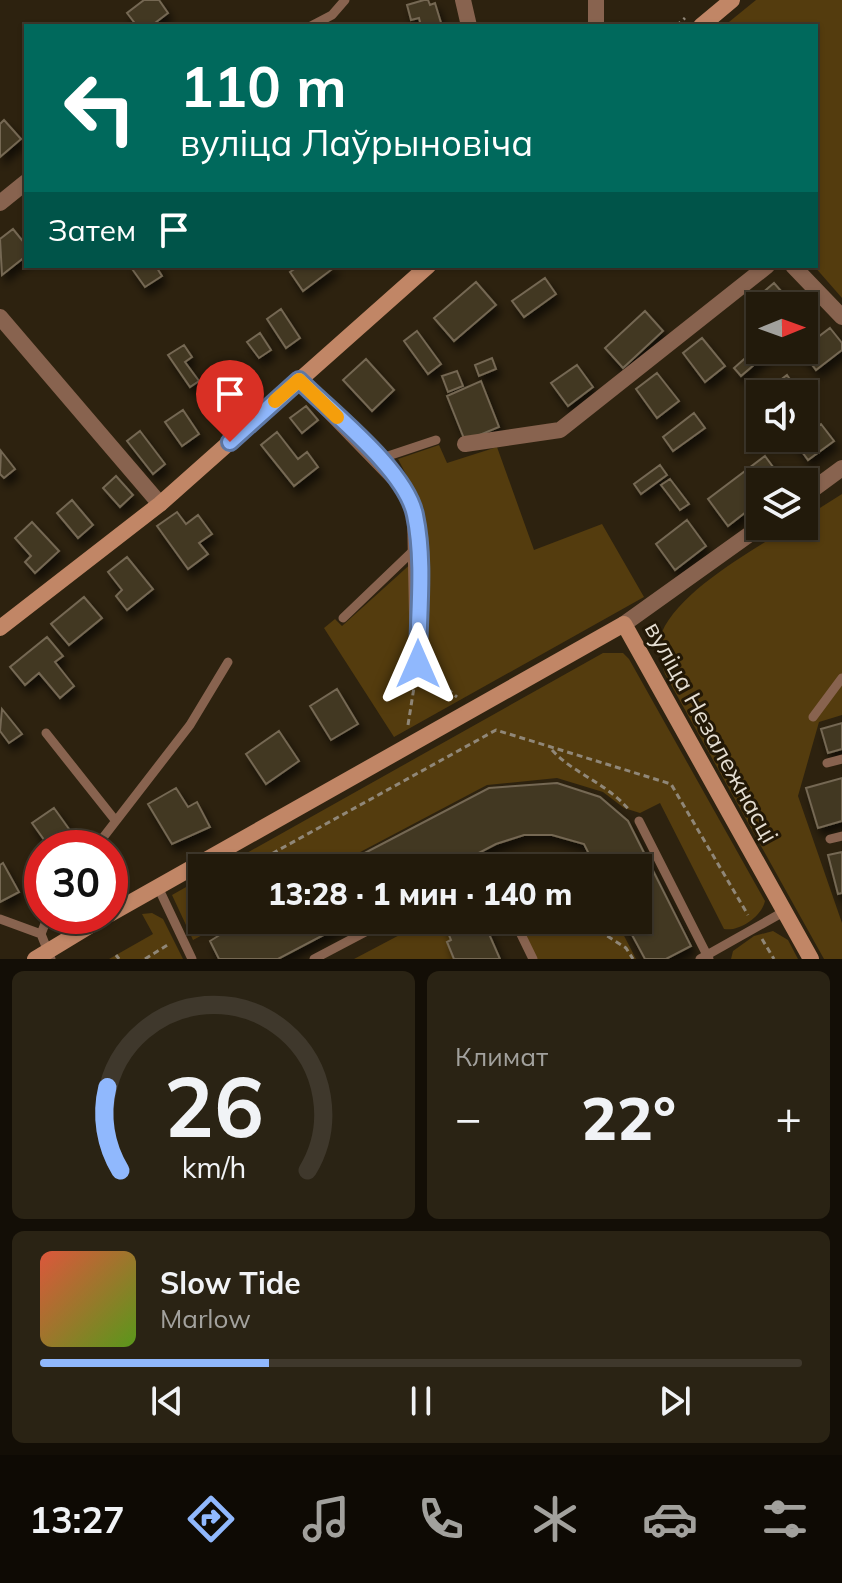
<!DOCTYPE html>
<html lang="ru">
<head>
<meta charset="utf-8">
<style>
  :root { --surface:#221a0b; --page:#2a2314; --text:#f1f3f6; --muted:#a2a19d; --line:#3f382c; --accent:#90b8fd }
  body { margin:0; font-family:Mulish,sans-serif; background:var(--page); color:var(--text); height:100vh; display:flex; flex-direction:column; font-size:30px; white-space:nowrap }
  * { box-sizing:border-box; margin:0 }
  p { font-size:26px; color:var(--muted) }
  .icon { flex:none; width:44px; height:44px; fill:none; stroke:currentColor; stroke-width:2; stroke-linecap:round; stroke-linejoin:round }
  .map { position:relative; height:959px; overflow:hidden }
  .side { display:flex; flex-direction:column; gap:12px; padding:12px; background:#130e06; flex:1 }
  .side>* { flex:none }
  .banner { position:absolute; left:24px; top:24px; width:794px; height:244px; border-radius:0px; box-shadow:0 2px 6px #0004,0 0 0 2px var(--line); background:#00695c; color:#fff; overflow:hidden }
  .needle { width:52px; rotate:89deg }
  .controls { position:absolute; left:746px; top:292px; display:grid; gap:16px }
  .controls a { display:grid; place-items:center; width:72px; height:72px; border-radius:0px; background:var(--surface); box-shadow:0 2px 6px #0004,0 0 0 2px var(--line); font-size:40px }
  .speed { position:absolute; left:24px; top:830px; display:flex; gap:16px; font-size:40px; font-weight:700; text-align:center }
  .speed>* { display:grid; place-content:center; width:104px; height:104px; border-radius:50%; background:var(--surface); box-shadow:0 2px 6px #0004,0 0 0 2px var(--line); line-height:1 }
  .speed .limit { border:12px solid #d22; background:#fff; color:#111 }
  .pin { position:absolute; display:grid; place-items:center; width:68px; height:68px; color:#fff; margin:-82px -34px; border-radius:50% 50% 50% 0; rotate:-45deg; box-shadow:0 0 8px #0007 }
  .pin .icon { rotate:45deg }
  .me { position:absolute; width:88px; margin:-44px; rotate:0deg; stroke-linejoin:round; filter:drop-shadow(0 0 6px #0008) }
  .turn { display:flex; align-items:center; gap:28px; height:168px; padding:0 24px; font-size:36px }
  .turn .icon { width:104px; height:104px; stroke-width:2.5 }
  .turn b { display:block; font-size:56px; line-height:68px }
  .then { display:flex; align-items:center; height:76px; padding:0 24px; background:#0003; gap:16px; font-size:30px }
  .big { font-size:60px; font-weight:800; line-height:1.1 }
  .side .widget { flex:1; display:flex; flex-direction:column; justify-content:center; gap:12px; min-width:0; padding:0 28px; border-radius:12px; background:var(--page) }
  .side .dial { align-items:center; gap:0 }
  .dial svg { height:208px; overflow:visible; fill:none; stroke:var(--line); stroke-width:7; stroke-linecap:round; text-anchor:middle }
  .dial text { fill:var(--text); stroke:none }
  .song { display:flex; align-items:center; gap:24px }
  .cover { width:96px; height:96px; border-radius:12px; background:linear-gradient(135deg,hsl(10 70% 55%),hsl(90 70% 35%)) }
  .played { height:8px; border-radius:4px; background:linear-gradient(90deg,var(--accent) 30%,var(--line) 30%) }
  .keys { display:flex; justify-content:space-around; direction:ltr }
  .heat { display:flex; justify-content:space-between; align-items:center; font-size:44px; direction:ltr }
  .side .tiles { flex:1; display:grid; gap:12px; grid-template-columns:1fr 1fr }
  .widget:last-child { grid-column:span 2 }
  .trip { position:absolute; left:188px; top:854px; width:464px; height:80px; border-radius:0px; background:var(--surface); box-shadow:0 2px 6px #0004,0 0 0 2px var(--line); font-weight:800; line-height:80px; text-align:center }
  .dock { display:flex; height:128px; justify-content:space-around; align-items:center; background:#0e0a04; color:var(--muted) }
  .dock .icon { width:56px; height:56px }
  .dock .selected { color:var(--accent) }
  .dock b { font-size:36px; color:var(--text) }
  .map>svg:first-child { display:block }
</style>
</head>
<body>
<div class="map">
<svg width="842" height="959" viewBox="0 0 842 959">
  <defs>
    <filter id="shadow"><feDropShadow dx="4" dy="7" stdDeviation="4" flood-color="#0009"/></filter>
  </defs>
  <rect width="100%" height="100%" fill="#2d220f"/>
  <path fill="#543c0e" d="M756 0H842V298L814 266 816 26H724Z
    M439 445 447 463 497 447 534 550 602 524 644 597 394 737 324 628 335 619 342 626 425 551 424 509 398 459Z
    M842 494V715L819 722 798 796 842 923V959H824L665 674C660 660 656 647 662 632 680 590 753 550 791 526H804V518Z
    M603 653H623L629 659 765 901C762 916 739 932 724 929L660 803 640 813 624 808 603 792 557 778 487 785 330 868H220Z
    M202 878V920H231L193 940 172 895Z
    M152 913 163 919 183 959H109L153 934 142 914Z
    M428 920H443L451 940 447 943 454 959H354Z
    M519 920H616L636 959H536Z
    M773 931 788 940 798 959H731L733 951 754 936Z"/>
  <path fill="#433724" stroke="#746853" stroke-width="2" filter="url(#shadow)" d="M144 0H159L168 13 151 26H137L127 13Z
    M424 0H428L430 5 435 3 442 26H421L419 18 411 20 407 5Z
    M4 120 21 139 0 157V124Z
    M13 229 26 245V256L2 275 0 239Z
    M130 266H160L157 268 162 276 145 287Z
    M299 266H334L335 267 303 291 290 272Z
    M545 278 556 294 524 317 512 301Z
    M476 282 496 305 454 341 434 318Z
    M774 283 788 299 781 306 760 307 754 300Z
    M281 309 300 338 286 348 267 319Z
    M645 311 663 331 623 368 605 348Z
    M830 328 842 343V350L816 370 801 350Z
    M417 331 441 364 428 374 404 341Z
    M260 333 271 350 259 358 247 342Z
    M702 338 725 366 705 382 683 353Z
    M184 345 192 357 185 362 199 381 190 387 168 355Z
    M760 345V350L769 352 741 376 734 368Z
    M492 358 496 369 479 376 475 365Z
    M366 359 394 390 372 411 343 380Z
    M577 365 593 387 568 406 551 383Z
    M457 371 463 386 448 392 442 376Z
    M657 373 679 401 657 418 636 389Z
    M787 375 794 385 782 394H762Z
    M481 381 499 427 465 441 447 396Z
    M306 406 318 420 302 433 290 418Z
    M183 410 199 434 182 446 165 422Z
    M694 413 705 428 673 451 663 437Z
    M821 424 834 441 808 460 795 442Z
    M140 431 165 464 153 474 127 441Z
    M277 432 298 459 307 452 318 467 294 486 261 445Z
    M1 451 15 469 4 478 0 474Z
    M765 456 784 482H760V501L728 526 708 499Z
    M660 465 667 475 641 494 634 484Z
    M116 476 133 495 120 507 103 488Z
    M670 479 689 504 680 510 661 485Z
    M72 500 93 525 78 538 57 513Z
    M177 512 186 524 198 515 212 534 199 543 208 554 188 569 157 526Z
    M687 520 706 546 675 570 656 544Z
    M32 522 59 551 35 573 25 562 31 556 15 538Z
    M127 557 153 589 127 610 116 596 122 590 108 572Z
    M84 597 102 618 69 645 51 624Z
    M47 637 63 656 55 662 74 686 60 698 39 673 25 685 10 667Z
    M337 689 358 724 331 740 310 706Z
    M2 709 22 734 9 743 0 731Z
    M842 723V749L828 753 821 729Z
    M279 731 299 761 266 784 246 754Z
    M842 778V821L818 828 806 788Z
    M557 783 600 797 628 821 691 946 666 959H645L624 920H638V868H596L584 844 552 835H524L496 844 450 868H336L489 788Z
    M176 788 188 807 197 802 210 827 172 844 148 804Z
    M54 808 74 836 57 848H50L32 823Z
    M842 852V893L838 894 828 855Z
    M3 863 19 892 0 902V865Z
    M244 920H352L278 959H219L210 941Z
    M443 920H483L500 959H454L447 942 451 940Z"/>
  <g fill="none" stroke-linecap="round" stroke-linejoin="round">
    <path stroke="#908778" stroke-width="3" stroke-dasharray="6 4" stroke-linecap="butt" d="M676 26 685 18
      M432 676 457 697
      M408 725 415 681
      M552 750C575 775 606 782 630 811
      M246 868 496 730 671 784 748 915
      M582 920 626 948 633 959
      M193 929 202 903
      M762 939 774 959
      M116 955 119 959
      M145 959 169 944"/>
    <path stroke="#88634f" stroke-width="9" d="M311 26 332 15 345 0
      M379 459 436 440
      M343 618 415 549
      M813 717 842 678
      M46 733 115 820
      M827 763 842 759
      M639 821 709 959
      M830 839 842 836
      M95 848 190 725 228 662
      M488 868H490
      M157 885 192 959
      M48 916 41 934 51 959
      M0 919 41 934
      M514 920 533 959
      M314 959 388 920
      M700 959 785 911"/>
    <path stroke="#88634f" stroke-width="16" d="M463 0 469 26
      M596 0V26
      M0 203 26 182
      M793 266 842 317
      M0 317 160 504
      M299 380 404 488 415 513 418 664
      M465 444 560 430 767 266
      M804 496 842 468
      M624 624 761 526"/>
    <path stroke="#c18666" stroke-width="16" d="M701 26 732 0
      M0 628 160 504 428 266
      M110 914 624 624 811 959
      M35 959 106 916"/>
  </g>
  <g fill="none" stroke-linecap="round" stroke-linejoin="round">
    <defs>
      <path id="route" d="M230 442 299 380C332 413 406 470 415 515 425 562 418 616 418 664"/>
    </defs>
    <use href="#route" stroke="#5e78a4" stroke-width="20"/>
    <use href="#route" stroke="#90b8fd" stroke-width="14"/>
    <path stroke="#f59e0b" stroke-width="14" d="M275 401 299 380 337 417"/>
  </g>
  <g text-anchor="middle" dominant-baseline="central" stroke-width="6" stroke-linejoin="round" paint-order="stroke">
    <g font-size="24" fill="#e5ded2" stroke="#231806">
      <text transform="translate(712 732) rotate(61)">вуліца Незалежнасці</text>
    </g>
  </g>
</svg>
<div class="controls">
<a><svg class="needle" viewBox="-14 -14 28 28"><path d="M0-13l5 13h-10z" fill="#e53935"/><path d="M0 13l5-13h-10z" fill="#a2a19d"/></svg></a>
<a><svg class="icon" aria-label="sound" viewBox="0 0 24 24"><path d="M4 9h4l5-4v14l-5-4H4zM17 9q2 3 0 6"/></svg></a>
<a><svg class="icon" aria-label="layers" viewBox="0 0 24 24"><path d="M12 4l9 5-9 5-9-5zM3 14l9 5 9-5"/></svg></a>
</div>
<div class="speed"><div class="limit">30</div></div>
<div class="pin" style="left:230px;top:442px;background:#d93025"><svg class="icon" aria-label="arrive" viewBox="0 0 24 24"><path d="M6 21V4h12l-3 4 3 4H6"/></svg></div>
<svg class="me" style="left:418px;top:664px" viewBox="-20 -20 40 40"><path d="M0-17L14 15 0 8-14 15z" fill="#90b8fd" stroke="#fff" stroke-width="4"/></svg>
<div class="trip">13:28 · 1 мин · 140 m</div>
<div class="banner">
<div class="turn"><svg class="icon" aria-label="left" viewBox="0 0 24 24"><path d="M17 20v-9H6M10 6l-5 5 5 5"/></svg><div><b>110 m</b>вуліца Лаўрыновіча</div></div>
<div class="then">Затем<svg class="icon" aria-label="arrive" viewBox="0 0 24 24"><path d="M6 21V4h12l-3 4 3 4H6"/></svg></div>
</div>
</div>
<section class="side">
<div class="tiles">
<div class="widget dial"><svg viewBox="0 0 100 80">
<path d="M14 69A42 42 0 1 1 86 69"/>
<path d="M14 69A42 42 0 0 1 9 37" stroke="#90b8fd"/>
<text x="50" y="56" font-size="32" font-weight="700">26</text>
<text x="50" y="72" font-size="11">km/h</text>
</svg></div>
<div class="widget"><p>Климат</p>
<div class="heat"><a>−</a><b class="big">22°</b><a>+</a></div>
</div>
<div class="widget">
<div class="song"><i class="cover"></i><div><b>Slow Tide</b><p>Marlow</p></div></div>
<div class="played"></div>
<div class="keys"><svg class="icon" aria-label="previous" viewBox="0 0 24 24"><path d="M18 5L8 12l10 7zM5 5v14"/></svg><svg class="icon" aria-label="pause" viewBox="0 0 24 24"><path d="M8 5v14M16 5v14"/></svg><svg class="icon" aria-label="next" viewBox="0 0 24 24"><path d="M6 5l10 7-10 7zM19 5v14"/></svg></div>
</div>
</div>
</section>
<nav class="dock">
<b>13:27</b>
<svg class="icon selected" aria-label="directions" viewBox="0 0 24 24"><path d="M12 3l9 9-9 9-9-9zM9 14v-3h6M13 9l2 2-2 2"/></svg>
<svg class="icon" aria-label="music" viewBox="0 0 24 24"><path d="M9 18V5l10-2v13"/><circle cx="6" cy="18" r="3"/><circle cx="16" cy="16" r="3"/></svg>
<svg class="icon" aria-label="phone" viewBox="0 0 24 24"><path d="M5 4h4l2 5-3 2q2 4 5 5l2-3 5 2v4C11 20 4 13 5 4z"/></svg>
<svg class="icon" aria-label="climate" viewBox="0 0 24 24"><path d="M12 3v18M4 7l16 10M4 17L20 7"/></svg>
<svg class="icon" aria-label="car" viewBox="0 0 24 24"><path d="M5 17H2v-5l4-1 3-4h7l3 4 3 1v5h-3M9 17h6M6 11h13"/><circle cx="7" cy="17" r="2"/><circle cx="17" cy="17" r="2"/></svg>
<svg class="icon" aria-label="filters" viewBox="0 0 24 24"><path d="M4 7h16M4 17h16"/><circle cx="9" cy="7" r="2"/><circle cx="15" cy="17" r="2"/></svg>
</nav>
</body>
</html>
